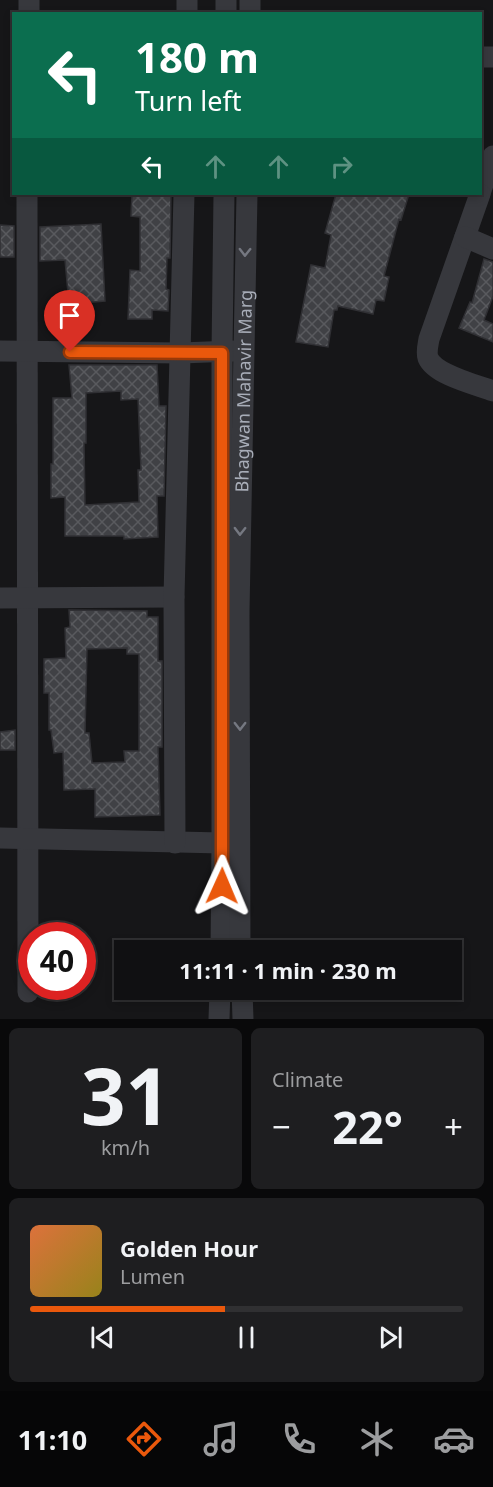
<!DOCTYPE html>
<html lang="en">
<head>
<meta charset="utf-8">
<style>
  :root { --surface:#101012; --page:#1e1e20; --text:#f1f3f6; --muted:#9c9d9f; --line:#303032; --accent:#ea580c }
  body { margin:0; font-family:"Noto Sans",sans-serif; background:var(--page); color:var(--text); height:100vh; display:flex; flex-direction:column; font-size:22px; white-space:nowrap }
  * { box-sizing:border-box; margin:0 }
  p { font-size:20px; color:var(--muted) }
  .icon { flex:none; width:33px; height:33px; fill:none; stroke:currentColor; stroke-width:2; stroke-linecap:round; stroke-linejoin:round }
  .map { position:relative; height:1019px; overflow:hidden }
  .details { display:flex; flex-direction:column; gap:9px; padding:9px; background:#09090a; flex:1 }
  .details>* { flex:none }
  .banner { position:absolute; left:12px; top:12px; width:470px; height:183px; border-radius:0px; box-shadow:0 3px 9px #0003,0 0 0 2px var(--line); background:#0b6e4f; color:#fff; overflow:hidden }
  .speed { position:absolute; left:18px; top:922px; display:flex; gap:12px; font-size:30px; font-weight:700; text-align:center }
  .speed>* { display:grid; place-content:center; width:78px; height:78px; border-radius:50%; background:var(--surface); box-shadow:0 3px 9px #0003,0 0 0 2px var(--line); line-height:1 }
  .speed .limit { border:9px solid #d22; background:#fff; color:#111 }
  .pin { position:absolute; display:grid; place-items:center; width:51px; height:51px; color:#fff; margin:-62px -26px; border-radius:50% 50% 50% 0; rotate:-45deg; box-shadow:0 0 6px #0007 }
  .pin .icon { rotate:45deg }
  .me { position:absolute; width:66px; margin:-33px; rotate:1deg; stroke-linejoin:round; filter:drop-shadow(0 0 4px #0008) }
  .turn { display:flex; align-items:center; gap:21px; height:126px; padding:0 24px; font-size:27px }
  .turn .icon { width:78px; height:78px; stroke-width:2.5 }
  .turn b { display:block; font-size:42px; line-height:51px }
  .lanes { display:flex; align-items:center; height:57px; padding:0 24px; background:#0003; justify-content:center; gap:30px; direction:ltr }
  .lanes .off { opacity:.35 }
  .big { font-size:45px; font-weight:700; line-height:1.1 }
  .details .widget { flex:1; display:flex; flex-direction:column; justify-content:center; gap:9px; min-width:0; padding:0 21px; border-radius:9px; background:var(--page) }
  .details .dial { align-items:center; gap:0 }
  .dial b { font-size:78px; line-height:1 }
  .song { display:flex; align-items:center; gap:18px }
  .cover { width:72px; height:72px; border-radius:9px; background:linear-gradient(135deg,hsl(20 70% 55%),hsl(50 70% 35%)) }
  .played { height:6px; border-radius:3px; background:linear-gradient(90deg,var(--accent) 45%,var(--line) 45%) }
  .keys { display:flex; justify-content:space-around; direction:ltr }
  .heat { display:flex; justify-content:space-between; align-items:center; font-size:33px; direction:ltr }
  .details .tiles { flex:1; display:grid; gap:9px; grid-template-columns:1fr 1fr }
  .widget:last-child { grid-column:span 2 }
  .trip { position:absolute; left:114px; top:940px; width:348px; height:60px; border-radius:0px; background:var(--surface); box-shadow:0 3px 9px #0003,0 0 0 2px var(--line); font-weight:700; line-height:60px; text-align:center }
  .menu { display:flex; height:96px; justify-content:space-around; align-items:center; background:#060607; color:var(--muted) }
  .menu .icon { width:42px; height:42px }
  .menu .selected { color:var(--accent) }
  .menu b { font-size:27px; color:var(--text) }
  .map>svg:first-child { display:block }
</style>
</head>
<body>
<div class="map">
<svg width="493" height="1019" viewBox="0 0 493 1019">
  <defs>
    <pattern id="building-cross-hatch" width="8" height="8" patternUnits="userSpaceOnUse" patternTransform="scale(1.5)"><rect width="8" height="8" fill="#404145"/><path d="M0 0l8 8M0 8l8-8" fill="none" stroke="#595a5e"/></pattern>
  </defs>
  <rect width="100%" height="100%" fill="#161618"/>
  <path fill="url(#building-cross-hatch)" stroke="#303034" stroke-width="1.5" fill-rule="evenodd" d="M132 194H171L170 258H167L166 289 169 290 168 311 152 310V319H128L130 270 140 271V217L131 216Z
    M336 194H409L401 220 399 219 384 276 389 277 384 301 376 300 373 314 338 306 337 310H334L328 347 296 342 311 265 325 268 331 235 325 233Z
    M101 224 105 301 69 304 65 260 40 261V227Z
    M0 225 14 226V257H0Z
    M484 259 493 262V296L484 320 493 324V342L459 328 470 302 472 303Z
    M69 365H157L159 406H166L164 496H157L158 537 124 539V536H65V497L51 498V464H53V398H72ZM121 391V400L138 399 141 470H138L139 502 85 505 84 443H86V393Z
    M69 610 147 611V617H158V661H162V747H158L160 815 95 817V789L64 790 63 752 54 753 51 730H49V693H44V659L66 658 65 628 70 627ZM127 648V654H139V751H124L125 762 92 763 89 733H85L87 649Z
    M15 730V750H0V732Z"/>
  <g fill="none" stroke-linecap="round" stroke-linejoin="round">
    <g stroke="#37383d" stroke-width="21">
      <path d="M226 0V14"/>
      <path d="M29 14V0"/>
      <path d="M187 14V0"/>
      <path d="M250 14V0"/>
      <path d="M480 57H493"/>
      <path d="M480 193 493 156"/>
      <path d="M27 194 28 992"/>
      <path d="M480 194 429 339C428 345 426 352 428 358 435 375 477 385 493 391"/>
      <path d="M465 237 493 249"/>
      <path d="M0 351 181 353 233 351"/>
      <path d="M0 598 174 597"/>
      <path d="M0 838 222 843"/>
      <path d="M175 843 174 597 184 194"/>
      <path d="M221 951 222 843V353L224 194"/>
      <path id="s1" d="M240 951 239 612 247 194"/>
      <path d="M242 990 243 1019"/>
      <path d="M219 1019 220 990"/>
    </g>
  </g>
  <defs><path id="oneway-chevron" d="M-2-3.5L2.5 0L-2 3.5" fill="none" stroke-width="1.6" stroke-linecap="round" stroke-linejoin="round" transform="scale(1.5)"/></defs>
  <g stroke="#757881">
    <use href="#oneway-chevron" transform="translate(245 252) rotate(91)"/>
    <use href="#oneway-chevron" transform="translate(240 531) rotate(91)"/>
    <use href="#oneway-chevron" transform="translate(240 726) rotate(90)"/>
  </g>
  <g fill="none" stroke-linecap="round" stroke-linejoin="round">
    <defs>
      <path id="route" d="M70 352 222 353V886"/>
    </defs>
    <use href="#route" stroke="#983908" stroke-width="15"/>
    <use href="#route" stroke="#ea580c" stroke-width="10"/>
  </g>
  <g text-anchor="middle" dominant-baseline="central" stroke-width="6" stroke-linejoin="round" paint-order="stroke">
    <g font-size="18" fill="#a8adb8" stroke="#111113">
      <text stroke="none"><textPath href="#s1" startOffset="560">Bhagwan Mahavir Marg</textPath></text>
    </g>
  </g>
</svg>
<div class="speed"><div class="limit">40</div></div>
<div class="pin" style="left:70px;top:352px;background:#d93025"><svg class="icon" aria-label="arrive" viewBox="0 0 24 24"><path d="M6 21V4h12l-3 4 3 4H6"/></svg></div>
<svg class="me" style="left:222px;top:886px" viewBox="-20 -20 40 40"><path d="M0-17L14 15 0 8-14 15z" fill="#ea580c" stroke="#fff" stroke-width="4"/></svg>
<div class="trip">11:11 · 1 min · 230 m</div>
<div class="banner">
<div class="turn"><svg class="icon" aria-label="left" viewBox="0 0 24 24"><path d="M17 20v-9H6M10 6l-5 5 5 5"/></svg><div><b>180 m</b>Turn left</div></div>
<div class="lanes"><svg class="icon" aria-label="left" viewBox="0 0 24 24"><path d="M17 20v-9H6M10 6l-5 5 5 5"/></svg><svg class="icon off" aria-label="ahead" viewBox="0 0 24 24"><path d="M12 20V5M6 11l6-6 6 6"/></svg><svg class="icon off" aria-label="ahead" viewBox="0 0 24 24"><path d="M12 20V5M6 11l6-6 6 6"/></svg><svg class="icon off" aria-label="right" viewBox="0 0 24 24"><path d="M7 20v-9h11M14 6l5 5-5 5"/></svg></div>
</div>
</div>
<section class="details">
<div class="tiles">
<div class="widget dial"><b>31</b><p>km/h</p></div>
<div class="widget"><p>Climate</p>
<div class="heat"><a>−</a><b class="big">22°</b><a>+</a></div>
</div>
<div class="widget">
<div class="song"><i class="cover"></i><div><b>Golden Hour</b><p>Lumen</p></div></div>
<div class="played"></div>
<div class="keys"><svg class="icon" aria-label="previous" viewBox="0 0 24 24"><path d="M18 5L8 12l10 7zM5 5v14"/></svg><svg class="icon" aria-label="pause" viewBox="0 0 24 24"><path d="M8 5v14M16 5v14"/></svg><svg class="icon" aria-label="next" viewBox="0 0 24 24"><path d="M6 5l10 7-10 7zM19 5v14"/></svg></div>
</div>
</div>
</section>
<nav class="menu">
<b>11:10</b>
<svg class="icon selected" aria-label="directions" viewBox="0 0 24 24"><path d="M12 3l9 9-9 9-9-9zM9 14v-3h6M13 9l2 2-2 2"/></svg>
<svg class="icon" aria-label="music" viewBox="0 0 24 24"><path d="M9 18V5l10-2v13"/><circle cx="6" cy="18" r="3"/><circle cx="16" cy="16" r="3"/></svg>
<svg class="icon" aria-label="phone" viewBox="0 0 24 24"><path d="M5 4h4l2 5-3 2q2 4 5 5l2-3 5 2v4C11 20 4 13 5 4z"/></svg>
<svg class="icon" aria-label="climate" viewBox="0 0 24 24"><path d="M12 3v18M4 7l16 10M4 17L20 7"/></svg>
<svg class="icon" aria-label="car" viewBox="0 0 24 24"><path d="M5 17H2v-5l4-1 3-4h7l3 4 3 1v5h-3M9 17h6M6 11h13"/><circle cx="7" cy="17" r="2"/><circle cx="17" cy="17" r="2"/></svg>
</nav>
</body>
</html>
